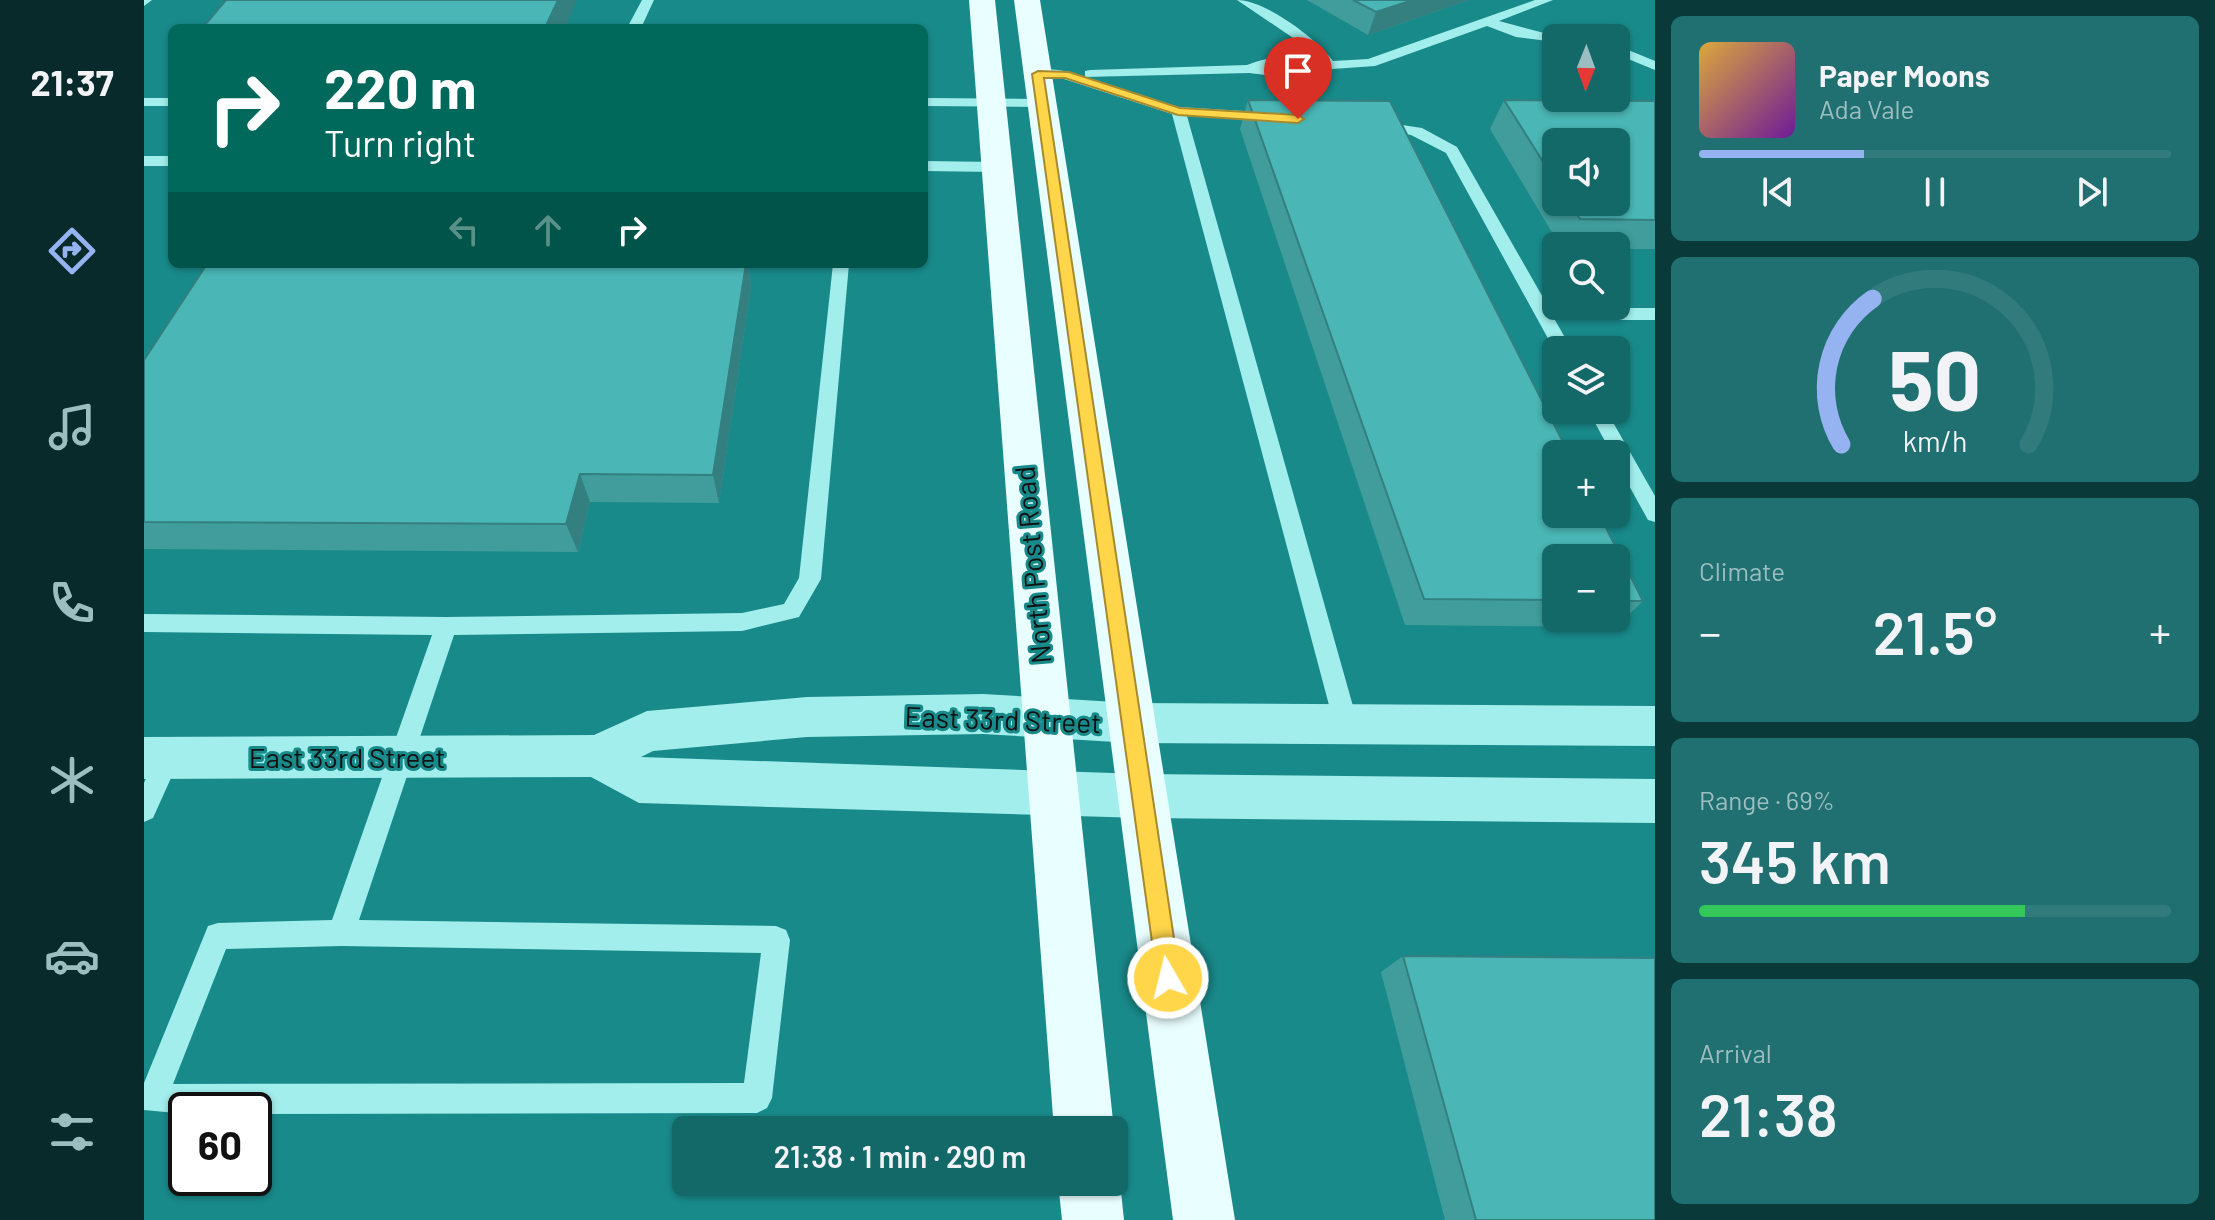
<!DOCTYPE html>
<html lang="en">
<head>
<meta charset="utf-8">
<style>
  :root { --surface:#136868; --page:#207071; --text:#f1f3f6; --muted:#9dbec0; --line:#327b7c; --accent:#95b2f1 }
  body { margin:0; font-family:Barlow,sans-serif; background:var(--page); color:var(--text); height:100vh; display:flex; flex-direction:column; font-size:30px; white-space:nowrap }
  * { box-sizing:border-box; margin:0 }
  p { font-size:26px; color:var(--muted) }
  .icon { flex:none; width:44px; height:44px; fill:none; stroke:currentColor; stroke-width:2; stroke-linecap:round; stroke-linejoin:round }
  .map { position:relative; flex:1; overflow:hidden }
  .side { display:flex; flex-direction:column; gap:16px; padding:16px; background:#0a3939; width:560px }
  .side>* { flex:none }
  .hud { position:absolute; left:24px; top:24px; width:760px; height:244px; border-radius:12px; box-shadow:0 2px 6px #0004; background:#00695c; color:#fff; overflow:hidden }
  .needle { width:52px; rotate:181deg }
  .tools { position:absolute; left:1398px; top:24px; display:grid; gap:16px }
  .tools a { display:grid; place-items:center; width:88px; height:88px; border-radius:12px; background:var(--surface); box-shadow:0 2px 6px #0004; font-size:40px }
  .speed { position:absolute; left:24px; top:1092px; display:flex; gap:16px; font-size:40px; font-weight:700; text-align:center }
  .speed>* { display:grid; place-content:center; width:104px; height:104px; border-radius:50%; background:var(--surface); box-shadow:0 2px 6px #0004; line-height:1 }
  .speed .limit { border:4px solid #111; border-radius:12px; background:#fff; color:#111 }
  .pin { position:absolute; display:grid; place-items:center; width:68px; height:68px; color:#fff; margin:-82px -34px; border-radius:50% 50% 50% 0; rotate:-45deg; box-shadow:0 0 8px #0007 }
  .pin .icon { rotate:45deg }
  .me { position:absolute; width:88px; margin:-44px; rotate:352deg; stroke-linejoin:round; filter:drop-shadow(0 0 6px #0008) }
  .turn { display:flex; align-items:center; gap:28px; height:168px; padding:0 24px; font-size:36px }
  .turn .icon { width:104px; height:104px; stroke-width:2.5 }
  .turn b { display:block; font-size:56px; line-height:68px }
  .lanes { display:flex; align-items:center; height:76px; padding:0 24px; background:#0003; justify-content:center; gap:40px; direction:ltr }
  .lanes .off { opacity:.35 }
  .big { font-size:60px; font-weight:600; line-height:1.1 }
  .side .card { flex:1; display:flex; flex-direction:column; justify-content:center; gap:12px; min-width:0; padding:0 28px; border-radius:12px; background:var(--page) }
  .side .dial { align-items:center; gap:0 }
  .dial svg { height:208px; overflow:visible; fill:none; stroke:var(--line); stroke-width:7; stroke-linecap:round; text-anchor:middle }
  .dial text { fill:var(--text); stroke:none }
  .song { display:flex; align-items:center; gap:24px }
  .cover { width:96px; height:96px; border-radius:12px; background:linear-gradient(135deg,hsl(40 70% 55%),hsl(280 70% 35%)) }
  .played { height:8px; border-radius:4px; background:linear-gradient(90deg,var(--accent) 35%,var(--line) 35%) }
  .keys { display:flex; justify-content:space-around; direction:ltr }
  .heat { display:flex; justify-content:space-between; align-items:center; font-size:44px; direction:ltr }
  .charge { height:12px; border-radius:6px; background:linear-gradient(90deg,#34c759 69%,var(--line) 0) }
  .trip { position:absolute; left:528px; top:1116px; width:456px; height:80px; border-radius:12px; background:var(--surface); box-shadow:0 2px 6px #0004; font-weight:600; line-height:80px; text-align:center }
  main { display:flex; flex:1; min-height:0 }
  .tab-bar { display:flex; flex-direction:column; width:144px; justify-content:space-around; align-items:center; background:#082a2a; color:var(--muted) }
  .tab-bar .icon { width:56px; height:56px }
  .tab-bar .on { color:var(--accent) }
  .tab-bar b { font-size:36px; color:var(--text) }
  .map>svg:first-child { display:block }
</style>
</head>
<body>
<main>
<nav class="tab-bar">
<b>21:37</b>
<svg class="icon on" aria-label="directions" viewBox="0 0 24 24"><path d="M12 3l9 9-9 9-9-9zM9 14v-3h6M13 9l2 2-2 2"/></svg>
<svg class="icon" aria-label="music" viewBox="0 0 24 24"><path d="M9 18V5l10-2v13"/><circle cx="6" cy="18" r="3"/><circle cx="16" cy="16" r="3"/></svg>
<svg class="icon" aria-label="phone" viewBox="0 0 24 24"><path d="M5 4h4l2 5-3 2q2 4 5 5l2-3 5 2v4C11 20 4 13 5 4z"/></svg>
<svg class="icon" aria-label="climate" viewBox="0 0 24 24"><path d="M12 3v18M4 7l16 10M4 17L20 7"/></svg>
<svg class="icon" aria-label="car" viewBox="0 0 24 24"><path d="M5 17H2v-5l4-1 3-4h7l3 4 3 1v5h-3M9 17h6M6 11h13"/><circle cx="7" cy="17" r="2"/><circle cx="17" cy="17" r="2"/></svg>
<svg class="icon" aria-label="filters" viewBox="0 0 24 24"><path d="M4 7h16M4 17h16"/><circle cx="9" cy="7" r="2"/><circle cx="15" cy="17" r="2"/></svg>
</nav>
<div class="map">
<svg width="1511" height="1220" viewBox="0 0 1511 1220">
  <rect width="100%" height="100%" fill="#198a8a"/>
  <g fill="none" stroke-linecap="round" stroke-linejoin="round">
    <path fill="#a2eeec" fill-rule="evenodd" d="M0 0H8L0 6Z
      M498 0H510L497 28H483Z
      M1093 0C1121 0 1172 38 1189 61L1224 59 1391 0H1409L1355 21 1419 38H1412V42L1372 37 1343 26 1231 66 1188 69 1155 79 1105 73 941 77 1035 107 1130 113 1137 117 1130 121 1043 116 1214 724 1210 731 1202 734 1194 731 1190 724 1028 114 920 79 894 78 887 74C901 64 925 72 941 77V71L946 70 1103 65C1126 56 1150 54 1174 59L1167 50ZM1159 64 1171 66 1145 71 1120 68Z
      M1472 45 1511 61V70L1472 54Z
      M0 98H28V106H0Z
      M780 98 898 99 905 103 898 107 780 106Z
      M1232 121 1278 128 1313 147 1405 308H1511V320H1411L1428 350H1412V353L1302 153 1267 135 1227 128 1225 125Z
      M0 156H28V166H0Z
      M780 161 852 162 860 167 852 172 780 171Z
      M689 264H705L677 579 655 617 598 631 310 635 215 920 632 926 642 930 646 940 628 1098 623 1108 613 1113 110 1114V1110H42V1114L0 1110V1083L64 926 74 923 188 920 288 635 0 632V614L302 617 598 613 640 604 655 578ZM197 946 617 953 600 1083 29 1084 82 949Z
      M1444 410H1462L1511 496V522L1504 520 1472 462V454H1468Z
      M24 747 33 750 36 758 9 818 0 822V783L15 750Z"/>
    <path fill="#a2eeec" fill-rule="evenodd" d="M839 694 988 703 1511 706V746L988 743 839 734 663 737 509 751 497 757 998 774 1511 779V823L998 818 495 803 447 777 0 779V737L450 735 503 711 663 697Z"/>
    <path fill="#e9feff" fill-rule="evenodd" d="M825 0H851L970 1130H910Z
      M870 0H896L1091 1220H1029Z
      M970 1168 976 1182 980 1220H918L914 1182H970Z"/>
  </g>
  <path fill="#409d9c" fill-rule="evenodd" d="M1163 0H1325L1224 35Z
    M60 26 421 28H61Z
    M1104 100 1246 101 1425 454H1412V514H1455L1499 601 1472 627 1261 625 1096 129ZM1412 558H1472V618H1412Z
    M1360 100 1511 101V249H1472V246H1416L1346 129ZM1412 142 1472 202H1412Z
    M63 264H604L607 286 575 503 446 502 434 552 0 549V360Z
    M1259 956 1511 1220H1301L1237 972Z"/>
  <path fill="#347f7f" d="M414 0H433L421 28H401Z
    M1269 0H1325L1224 35 1232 12Z
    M602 264H604L607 286 575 503 569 475Z
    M436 474 446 502 434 552 422 524Z"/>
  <path fill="#4ab6b5" stroke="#347f7f" stroke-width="2" d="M82 0H414L401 28 60 26Z
    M1209 0H1269L1232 12Z
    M1104 100 1246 101 1425 454H1412V514H1455L1499 601H1472V558H1412V600L1280 599Z
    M1360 100 1511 101V220L1436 219 1425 202H1472V142H1412V182Z
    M63 264H602L569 475 436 474 422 524 0 522V360Z
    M1259 956 1511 958V1220H1332Z"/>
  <path fill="#ffd54a" stroke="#a68a30" stroke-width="2" d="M894 71 925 72 1036 108 1154 115 1160 119 1154 123 1034 115 921 78H900L1036 978 1032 986 1024 989 1016 986 1013 978 888 74Z"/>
  <g text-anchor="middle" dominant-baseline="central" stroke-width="6" stroke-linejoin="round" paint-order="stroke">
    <g font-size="28" fill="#111" stroke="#198a8a">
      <text transform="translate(888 565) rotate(-95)">North Post Road</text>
      <text transform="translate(859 719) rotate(2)">East 33rd Street</text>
      <text x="203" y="757">East 33rd Street</text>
    </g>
  </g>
</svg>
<div class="tools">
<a><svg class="needle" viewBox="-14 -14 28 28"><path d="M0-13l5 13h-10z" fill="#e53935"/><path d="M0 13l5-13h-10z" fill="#9dbec0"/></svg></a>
<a><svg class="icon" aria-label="sound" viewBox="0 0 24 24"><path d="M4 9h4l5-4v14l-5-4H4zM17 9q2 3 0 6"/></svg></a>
<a><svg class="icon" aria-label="search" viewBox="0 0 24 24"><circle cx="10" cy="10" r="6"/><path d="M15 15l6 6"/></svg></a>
<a><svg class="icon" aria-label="layers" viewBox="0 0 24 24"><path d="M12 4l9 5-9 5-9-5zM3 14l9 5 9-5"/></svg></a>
<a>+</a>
<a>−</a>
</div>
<div class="speed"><div class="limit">60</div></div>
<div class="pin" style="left:1154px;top:119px;background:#d93025"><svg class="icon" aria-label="arrive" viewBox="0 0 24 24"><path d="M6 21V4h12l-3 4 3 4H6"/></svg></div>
<svg class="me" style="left:1024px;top:978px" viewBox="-20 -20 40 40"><circle r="17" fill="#ffd54a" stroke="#fff" stroke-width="3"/><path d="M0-11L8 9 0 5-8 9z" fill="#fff"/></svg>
<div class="trip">21:38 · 1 min · 290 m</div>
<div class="hud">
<div class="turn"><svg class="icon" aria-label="right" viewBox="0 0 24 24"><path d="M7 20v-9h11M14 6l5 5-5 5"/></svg><div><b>220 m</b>Turn right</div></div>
<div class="lanes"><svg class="icon off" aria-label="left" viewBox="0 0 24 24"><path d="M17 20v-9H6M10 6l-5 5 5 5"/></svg><svg class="icon off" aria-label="ahead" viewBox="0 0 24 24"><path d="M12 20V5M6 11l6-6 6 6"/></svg><svg class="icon" aria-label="right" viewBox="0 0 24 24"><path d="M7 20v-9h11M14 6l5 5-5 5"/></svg></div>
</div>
</div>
<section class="side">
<div class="card">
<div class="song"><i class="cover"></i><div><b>Paper Moons</b><p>Ada Vale</p></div></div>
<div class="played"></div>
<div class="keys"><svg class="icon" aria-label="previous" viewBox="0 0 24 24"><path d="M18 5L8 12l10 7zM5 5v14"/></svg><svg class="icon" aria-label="pause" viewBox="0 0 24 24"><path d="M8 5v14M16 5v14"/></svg><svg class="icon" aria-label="next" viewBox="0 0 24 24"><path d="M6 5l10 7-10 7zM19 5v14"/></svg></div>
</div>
<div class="card dial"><svg viewBox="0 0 100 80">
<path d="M14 69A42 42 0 1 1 86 69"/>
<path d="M14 69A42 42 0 0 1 26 13" stroke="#95b2f1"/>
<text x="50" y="56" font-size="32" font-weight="700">50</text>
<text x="50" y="72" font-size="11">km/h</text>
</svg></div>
<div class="card"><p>Climate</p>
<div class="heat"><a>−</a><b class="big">21.5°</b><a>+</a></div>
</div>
<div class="card"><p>Range · 69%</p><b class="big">345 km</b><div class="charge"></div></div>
<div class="card"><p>Arrival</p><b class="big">21:38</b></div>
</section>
</main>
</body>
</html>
